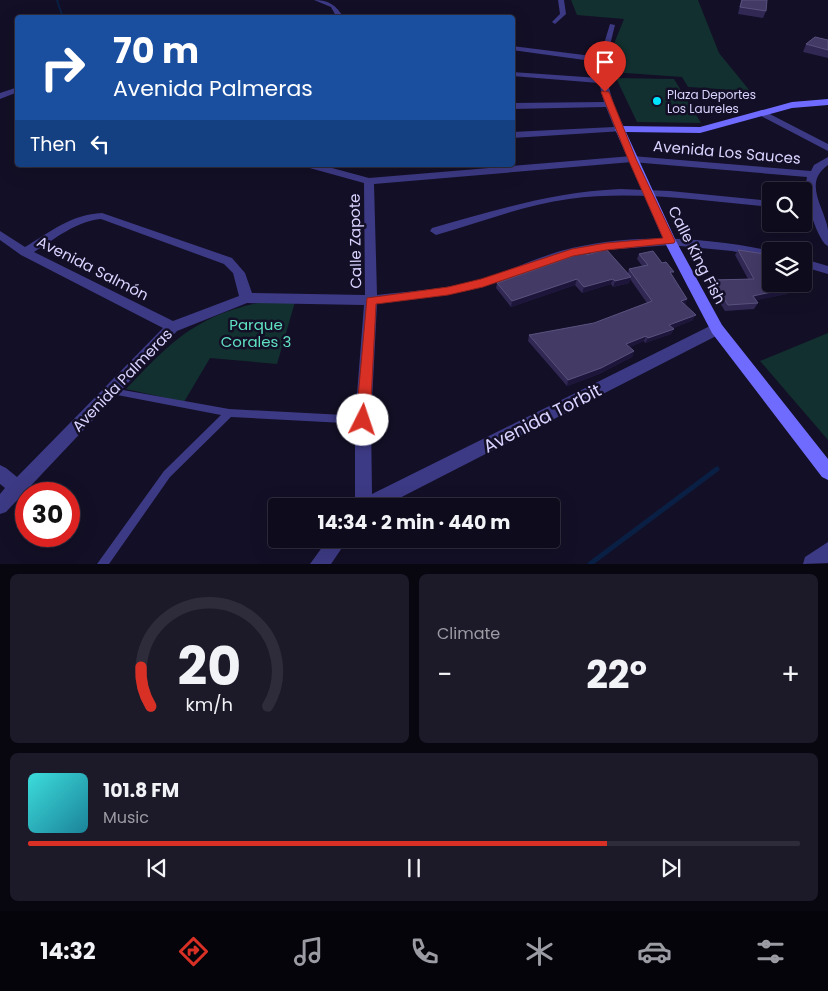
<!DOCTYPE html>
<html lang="en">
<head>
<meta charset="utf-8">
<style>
  :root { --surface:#0e0b1c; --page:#1c1929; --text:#f1f3f6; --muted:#9b9ba3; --line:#2e2b3b; --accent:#d93025 }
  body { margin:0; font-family:Poppins,sans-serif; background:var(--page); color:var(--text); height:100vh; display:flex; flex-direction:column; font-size:19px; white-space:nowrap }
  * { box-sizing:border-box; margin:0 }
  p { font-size:16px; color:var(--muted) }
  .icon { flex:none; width:28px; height:28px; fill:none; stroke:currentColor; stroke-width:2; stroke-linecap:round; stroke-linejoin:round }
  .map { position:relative; height:564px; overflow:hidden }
  .side { display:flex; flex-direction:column; gap:10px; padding:10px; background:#08060f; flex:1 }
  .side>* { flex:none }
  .banner { position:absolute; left:15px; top:15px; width:500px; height:152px; border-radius:5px; box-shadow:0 5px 20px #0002,0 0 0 1px var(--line); background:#1a4fa0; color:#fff; overflow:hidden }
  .buttons { position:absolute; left:762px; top:182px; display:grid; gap:10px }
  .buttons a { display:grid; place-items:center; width:50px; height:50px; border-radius:5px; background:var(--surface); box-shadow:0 5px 20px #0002,0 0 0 1px var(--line); font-size:25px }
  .speed { position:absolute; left:15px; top:482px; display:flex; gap:10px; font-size:25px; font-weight:700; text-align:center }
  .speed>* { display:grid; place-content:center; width:65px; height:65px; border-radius:50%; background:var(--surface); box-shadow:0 5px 20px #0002,0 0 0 1px var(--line); line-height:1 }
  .speed .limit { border:8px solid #d22; background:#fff; color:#111 }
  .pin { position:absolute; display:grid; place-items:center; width:42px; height:42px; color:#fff; margin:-51px -21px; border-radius:50% 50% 50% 0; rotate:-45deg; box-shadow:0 0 5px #0007 }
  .pin .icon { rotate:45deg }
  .me { position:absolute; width:55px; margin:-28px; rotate:4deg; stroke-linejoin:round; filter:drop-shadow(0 0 4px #0008) }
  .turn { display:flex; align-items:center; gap:18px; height:105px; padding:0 15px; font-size:22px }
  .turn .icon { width:65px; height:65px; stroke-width:2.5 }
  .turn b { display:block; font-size:35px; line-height:42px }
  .then { display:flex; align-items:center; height:48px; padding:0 15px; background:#0003; gap:10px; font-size:19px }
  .big { font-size:38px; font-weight:700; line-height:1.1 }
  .side .widget { flex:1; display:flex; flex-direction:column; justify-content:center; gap:8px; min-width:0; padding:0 18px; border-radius:8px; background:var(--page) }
  .side .dial { align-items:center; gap:0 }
  .dial svg { height:130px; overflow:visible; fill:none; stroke:var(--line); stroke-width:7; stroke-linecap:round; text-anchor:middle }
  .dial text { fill:var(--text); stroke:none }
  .song { display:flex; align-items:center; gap:15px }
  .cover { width:60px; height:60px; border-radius:8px; background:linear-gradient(135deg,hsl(180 70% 55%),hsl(190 70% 35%)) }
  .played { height:5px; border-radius:2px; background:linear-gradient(90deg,var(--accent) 75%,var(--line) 75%) }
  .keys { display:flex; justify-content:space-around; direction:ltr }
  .heat { display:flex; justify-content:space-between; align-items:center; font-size:28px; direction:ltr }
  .side .tiles { flex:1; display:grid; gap:10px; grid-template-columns:1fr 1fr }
  .widget:last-child { grid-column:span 2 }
  .trip { position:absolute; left:268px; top:498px; width:292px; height:50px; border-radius:5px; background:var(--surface); box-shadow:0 5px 20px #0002,0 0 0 1px var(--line); font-weight:700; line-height:50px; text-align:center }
  .dock { display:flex; height:80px; justify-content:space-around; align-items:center; background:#06040b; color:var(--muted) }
  .dock .icon { width:35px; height:35px }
  .dock .current { color:var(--accent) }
  .dock b { font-size:22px; color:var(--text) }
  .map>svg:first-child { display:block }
</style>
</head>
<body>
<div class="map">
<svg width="828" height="564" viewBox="0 0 828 564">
  <rect width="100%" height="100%" fill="#130f26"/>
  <path fill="#12302f" d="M571 0H698L719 53 750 91 688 87 682 77 611 72 607 61 624 19 577 15Z
    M616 78 674 79 701 123 637 122Z
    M262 302H295L277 364 210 358 184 402 126 389C171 342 195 316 262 302Z
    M828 333V440L760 361Z"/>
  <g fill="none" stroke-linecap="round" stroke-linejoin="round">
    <path stroke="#0a1f44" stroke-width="2" d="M57 0 63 18"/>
    <path stroke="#0a1f44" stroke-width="5" d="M590 564 717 469"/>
    <path fill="#3d3a85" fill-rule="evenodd" d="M112 388 229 409 363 416 366 417 367 420 366 423 363 424 231 417 170 477 109 564H97L164 471 221 415 112 394 109 393 108 391 109 389Z"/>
    <path fill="#3d3a85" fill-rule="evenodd" d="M314 0C329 0 336 5 344 18H337L331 7Z
      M558 0H564L566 14 555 24 552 22 560 14Z
      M610 24 615 25C603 71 604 86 625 129L623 131 512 138V132L614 127 606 107 512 109V103L604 102 599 83 512 76V72L599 78V62L512 50V46L600 57Z
      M18 87V92L0 99V93Z
      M762 110 828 144V151L759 115V111Z
      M632 156 811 171 814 165 828 157V165C802 183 825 208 828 230 828 235 828 241 828 246 819 243 808 206 806 196 805 189 806 183 807 177L632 162 374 184 377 295C412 291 449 289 482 279 512 270 542 255 572 248 639 233 705 237 772 251L771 259 732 251 670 245 606 250 574 256 483 287 447 295 377 304 371 420 372 494 712 325H722L724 329 722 333 384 506H355V420L364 305 247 303 177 331 6 512 0 514V494L5 488 0 484V465L6 468 17 477 163 328 21 255 0 240V231L25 247C50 232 72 214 102 213L232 258 245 273 252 293 365 295 364 183 306 167 305 165H321L369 178ZM101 219 224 264 233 273 239 296 173 321 34 252C55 239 76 221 101 219Z
      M620 189 670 191 771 201V207C704 201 637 190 569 199 523 205 480 223 436 235L430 231 432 228C497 210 552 192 620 189Z
      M804 259 828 266V274L804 267Z
      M328 539H348L331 564H310Z
      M828 542V563L803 564 805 557Z"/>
    <path fill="#6f6bff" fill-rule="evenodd" d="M828 99V105L792 108 700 133 626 132 676 241 722 325 828 459V480L822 477 712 333 664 241 615 129 620 126 700 127 792 102Z"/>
  </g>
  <path fill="#312854" d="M741 0H767L766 11 763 18 738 14Z
    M828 40V58L803 52 806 44Z
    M738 250 771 284 790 288 787 294 756 300 758 303 754 309 725 311 709 286 712 280 748 279 735 255Z
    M639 254 672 276 687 299 685 304 693 320 673 328 674 329 671 334 645 343 644 341 629 347 634 351 632 357 599 374 567 386 528 341 529 335 594 323 647 303 630 279 629 283 613 287 611 284 582 293 575 285 511 307 496 288 497 283 587 255 628 273 629 269 642 266 637 259Z
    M804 262 812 275 809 281H804Z"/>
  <path fill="#1d163a" d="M631 277 629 283 613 287 615 281Z
    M577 279 575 285 511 307 512 301Z
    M613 279 611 284 582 293 584 287Z
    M790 288 787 294 749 302 753 296Z
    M687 299 685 305 681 301Z
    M696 315 693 320 667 330 669 325Z
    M674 329 671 334 645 343 648 338Z
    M646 336 644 341 624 350 626 344Z
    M634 351 632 357 599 374 567 386 568 380Z"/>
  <path fill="#433a66" stroke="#5a527e" d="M742 0H767L766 11 740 7Z
    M815 37 828 40V50L806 44Z
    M606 249 631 277 615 281 613 279 584 287 577 279 512 301 497 283 585 252 587 255Z
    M738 250 771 255V284H786L790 288 753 296 758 303 728 305 712 280 754 279Z
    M653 251 662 263 666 262 674 272H670L687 299 681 301 696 315 669 325 674 329 648 338 646 336 626 344 634 351 601 368 568 380 529 335 594 323 652 301 629 269 648 265 639 254Z
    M804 262H805L812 275H804Z"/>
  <path fill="#d93025" stroke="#8d1f18" d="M602 91 609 92 636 159 675 241 674 243 606 250 573 256 483 287 448 295 376 304 370 420 368 425 363 426 358 425 356 420 367 298 448 287 481 279 572 249 606 243 663 238 628 159 601 92Z"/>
  <circle fill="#00e5ff" stroke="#130f26" stroke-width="2" cx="657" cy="101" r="5"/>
  <g text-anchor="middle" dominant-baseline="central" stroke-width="5" stroke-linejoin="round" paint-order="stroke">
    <g font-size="12" fill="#d9d4ff" stroke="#130f26" text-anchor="start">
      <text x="667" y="94">Plaza Deportes<tspan x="667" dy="14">Los Laureles</tspan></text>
    </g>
    <g font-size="15" fill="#d9d4ff" stroke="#130f26">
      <text transform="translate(727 152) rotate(5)">Avenida Los Sauces</text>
      <text transform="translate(355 241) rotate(-91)">Calle Zapote</text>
      <text transform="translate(697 255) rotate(63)">Calle King Fish</text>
      <text transform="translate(93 268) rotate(27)">Avenida Salmón</text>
      <text transform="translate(122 380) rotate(-46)">Avenida Palmeras</text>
    </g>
    <g font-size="15" fill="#5fe0c0" stroke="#130f26">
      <text x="256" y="324">Parque<tspan x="256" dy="17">Corales 3</tspan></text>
    </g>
    <g font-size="18" fill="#d9d4ff" stroke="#130f26">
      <text transform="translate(542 418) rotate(-27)">Avenida Torbit</text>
    </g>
  </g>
</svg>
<div class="buttons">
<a><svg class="icon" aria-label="search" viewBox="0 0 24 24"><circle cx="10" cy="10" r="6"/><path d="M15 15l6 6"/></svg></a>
<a><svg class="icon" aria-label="layers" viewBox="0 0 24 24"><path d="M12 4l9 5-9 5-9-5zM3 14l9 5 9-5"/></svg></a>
</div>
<div class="speed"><div class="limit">30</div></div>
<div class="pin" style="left:605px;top:92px;background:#d93025"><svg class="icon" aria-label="arrive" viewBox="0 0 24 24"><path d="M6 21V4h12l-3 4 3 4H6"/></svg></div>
<svg class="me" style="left:363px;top:420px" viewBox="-20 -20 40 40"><circle r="19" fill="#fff"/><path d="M0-13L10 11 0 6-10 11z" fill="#d93025"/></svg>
<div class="trip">14:34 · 2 min · 440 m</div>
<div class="banner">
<div class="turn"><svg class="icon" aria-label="right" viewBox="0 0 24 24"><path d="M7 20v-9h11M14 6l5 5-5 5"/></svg><div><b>70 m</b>Avenida Palmeras</div></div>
<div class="then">Then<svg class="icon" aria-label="left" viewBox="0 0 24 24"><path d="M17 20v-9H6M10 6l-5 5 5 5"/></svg></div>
</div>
</div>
<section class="side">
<div class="tiles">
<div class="widget dial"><svg viewBox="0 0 100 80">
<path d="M14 69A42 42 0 1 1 86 69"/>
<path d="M14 69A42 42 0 0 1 8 45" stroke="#d93025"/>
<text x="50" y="56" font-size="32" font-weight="700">20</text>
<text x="50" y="72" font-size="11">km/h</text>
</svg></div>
<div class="widget"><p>Climate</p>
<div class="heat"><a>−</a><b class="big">22°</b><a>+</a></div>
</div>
<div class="widget">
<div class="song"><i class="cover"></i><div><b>101.8 FM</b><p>Music</p></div></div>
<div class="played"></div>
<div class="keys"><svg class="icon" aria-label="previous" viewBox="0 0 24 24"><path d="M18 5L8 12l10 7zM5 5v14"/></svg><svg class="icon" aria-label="pause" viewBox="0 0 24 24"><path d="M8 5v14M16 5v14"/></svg><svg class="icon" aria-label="next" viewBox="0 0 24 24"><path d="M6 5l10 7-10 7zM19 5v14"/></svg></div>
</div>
</div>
</section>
<nav class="dock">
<b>14:32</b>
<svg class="icon current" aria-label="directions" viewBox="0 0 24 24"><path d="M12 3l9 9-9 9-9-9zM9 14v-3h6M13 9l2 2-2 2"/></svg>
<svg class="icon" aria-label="music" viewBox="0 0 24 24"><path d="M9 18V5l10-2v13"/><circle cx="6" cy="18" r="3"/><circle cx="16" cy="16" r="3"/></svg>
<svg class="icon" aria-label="phone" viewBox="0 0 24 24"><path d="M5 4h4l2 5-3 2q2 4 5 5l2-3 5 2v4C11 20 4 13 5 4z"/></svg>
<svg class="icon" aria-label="climate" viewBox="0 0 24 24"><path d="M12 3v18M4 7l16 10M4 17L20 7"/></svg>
<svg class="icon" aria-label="car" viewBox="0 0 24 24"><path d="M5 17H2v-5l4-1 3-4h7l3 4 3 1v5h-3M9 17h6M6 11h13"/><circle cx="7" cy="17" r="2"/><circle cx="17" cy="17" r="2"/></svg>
<svg class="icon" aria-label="filters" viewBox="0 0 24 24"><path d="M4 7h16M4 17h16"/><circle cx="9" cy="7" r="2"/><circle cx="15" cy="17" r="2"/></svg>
</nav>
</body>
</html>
